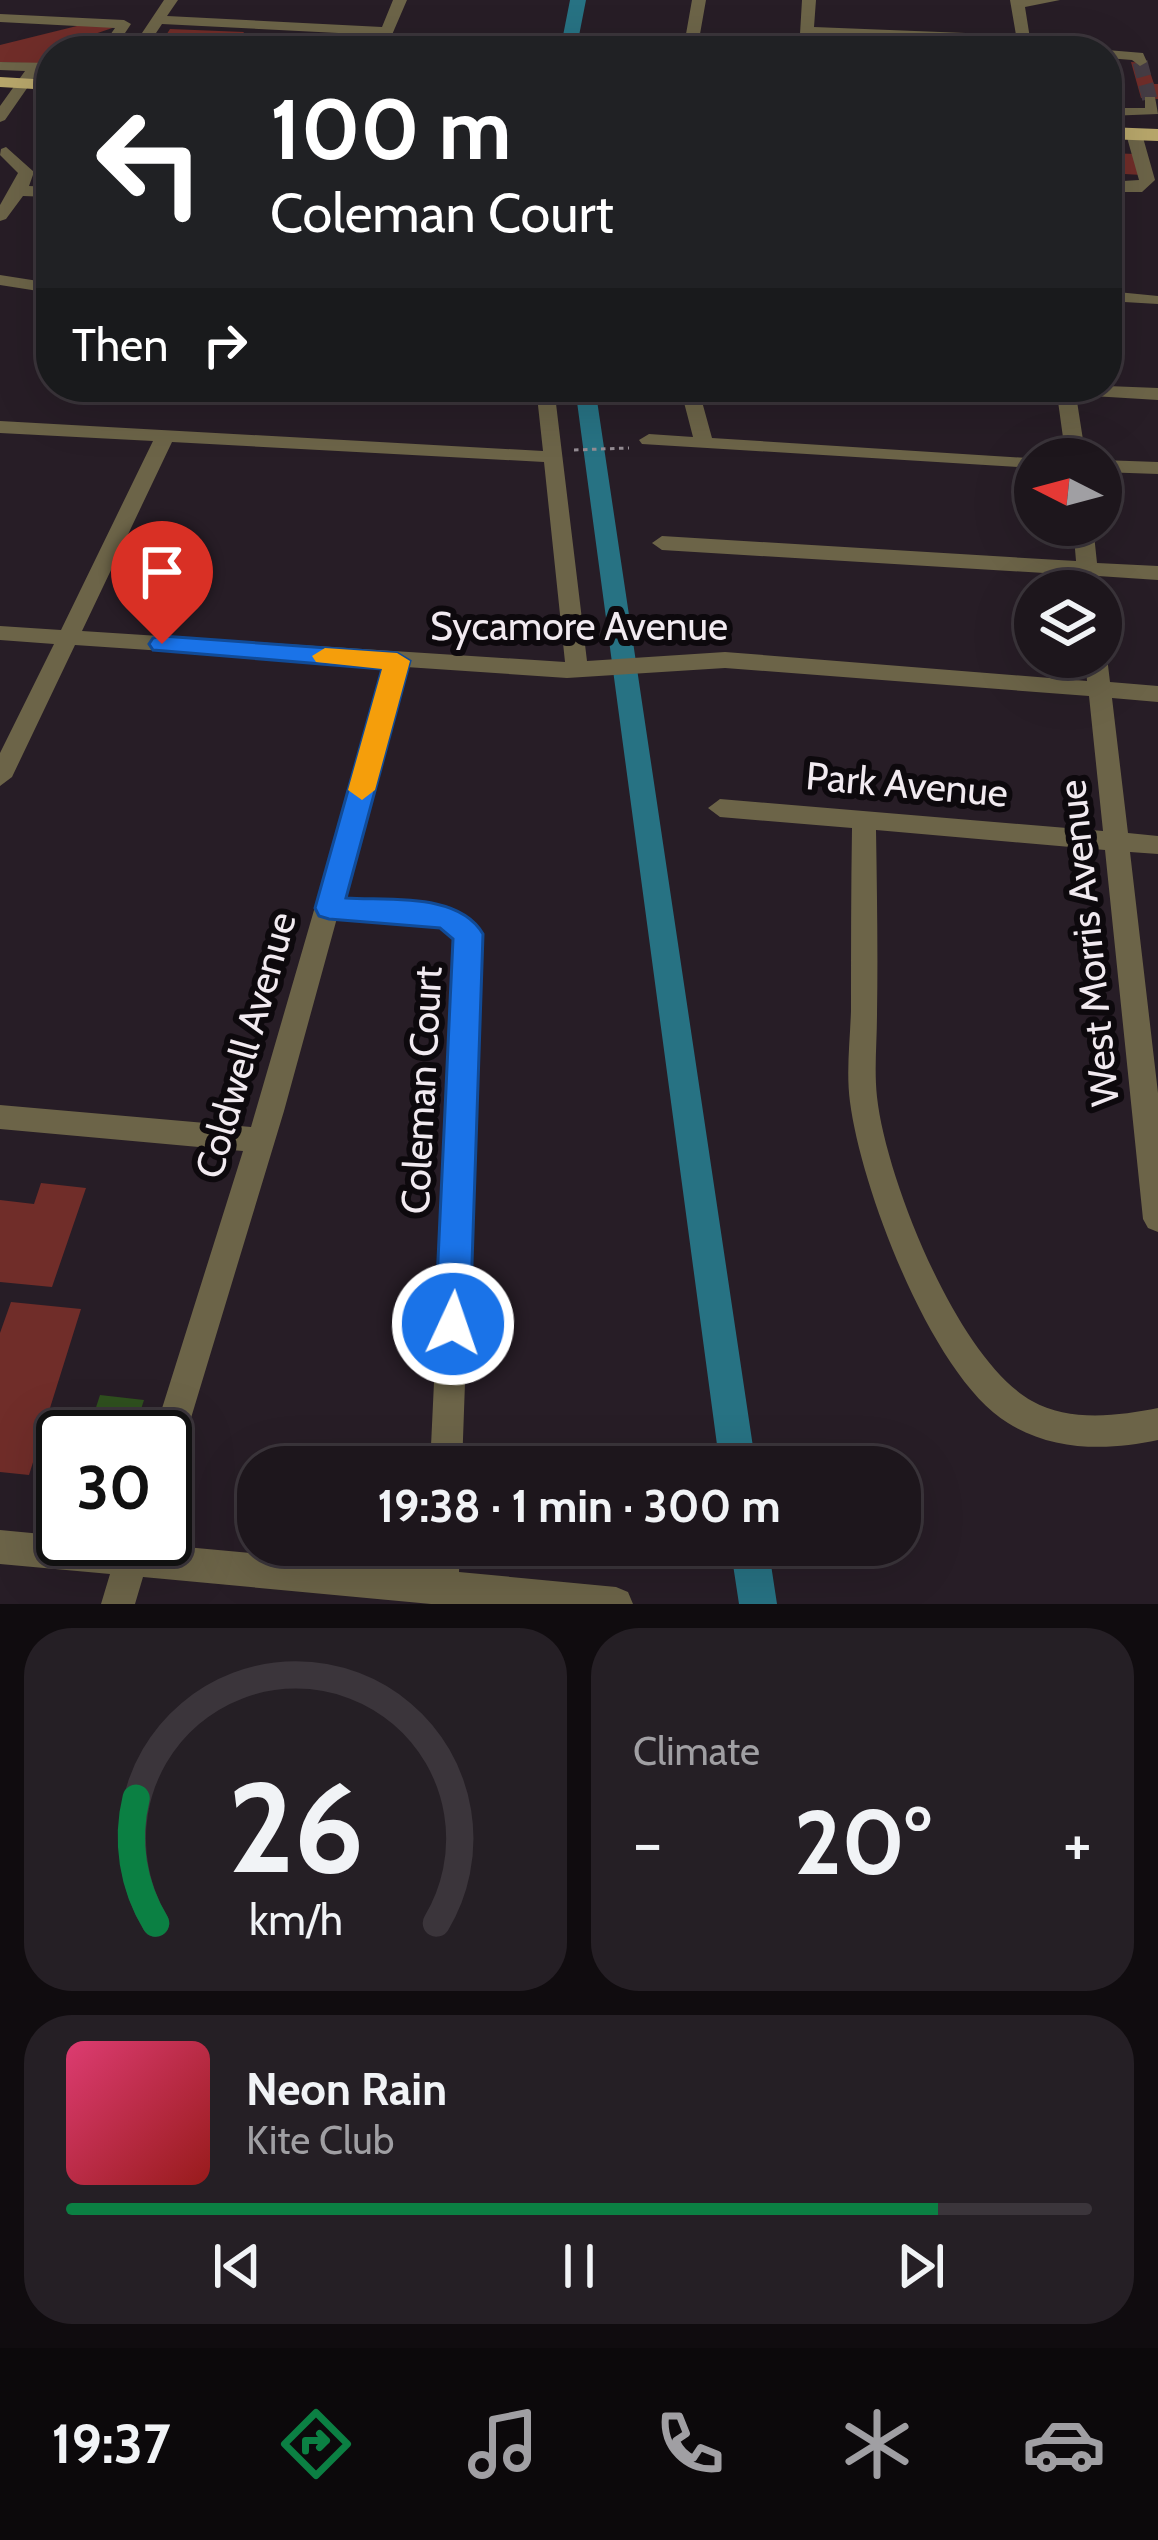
<!DOCTYPE html>
<html lang="en">
<head>
<meta charset="utf-8">
<style>
  :root { --surface:#1d161c; --page:#251f25; --text:#f1f3f6; --muted:#a09fa3; --line:#3b353b; --accent:#0b8043 }
  body { margin:0; font-family:Cabin,sans-serif; background:var(--page); color:var(--text); height:100vh; display:flex; flex-direction:column; font-size:45px; white-space:nowrap }
  * { box-sizing:border-box; margin:0 }
  p { font-size:39px; color:var(--muted) }
  .icon { flex:none; width:66px; height:66px; fill:none; stroke:currentColor; stroke-width:2; stroke-linecap:round; stroke-linejoin:round }
  .map { position:relative; height:1604px; overflow:hidden }
  .details { display:flex; flex-direction:column; gap:24px; padding:24px; background:#100c0f; flex:1 }
  .details>* { flex:none }
  .hud { position:absolute; left:36px; top:36px; width:1086px; height:366px; border-radius:48px; box-shadow:0 12px 48px #0002,0 0 0 3px var(--line); background:#202124; color:#fff; overflow:hidden }
  .needle { width:78px; rotate:276deg }
  .tools { position:absolute; left:1014px; top:438px; display:grid; gap:24px }
  .tools a { display:grid; place-items:center; width:108px; height:108px; border-radius:50%; background:var(--surface); box-shadow:0 12px 48px #0002,0 0 0 3px var(--line); font-size:60px }
  .speed { position:absolute; left:36px; top:1410px; display:flex; gap:24px; font-size:60px; font-weight:700; text-align:center }
  .speed>* { display:grid; place-content:center; width:156px; height:156px; border-radius:50%; background:var(--surface); box-shadow:0 12px 48px #0002,0 0 0 3px var(--line); line-height:1 }
  .speed .limit { border:6px solid #111; border-radius:18px; background:#fff; color:#111 }
  .pin { position:absolute; display:grid; place-items:center; width:102px; height:102px; color:#fff; margin:-123px -51px; border-radius:50% 50% 50% 0; rotate:-45deg; box-shadow:0 0 12px #0007 }
  .pin .icon { rotate:45deg }
  .me { position:absolute; width:132px; margin:-66px; rotate:3deg; stroke-linejoin:round; filter:drop-shadow(0 0 9px #0008) }
  .turn { display:flex; align-items:center; gap:42px; height:252px; padding:0 36px; font-size:54px }
  .turn .icon { width:156px; height:156px; stroke-width:2.5 }
  .turn b { display:block; font-size:84px; line-height:102px }
  .then { display:flex; align-items:center; height:114px; padding:0 36px; background:#0003; gap:24px; font-size:45px }
  .big { font-size:90px; font-weight:800; line-height:1.1 }
  .details .widget { flex:1; display:flex; flex-direction:column; justify-content:center; gap:18px; min-width:0; padding:0 42px; border-radius:48px; background:var(--page) }
  .details .dial { align-items:center; gap:0 }
  .dial svg { height:312px; overflow:visible; fill:none; stroke:var(--line); stroke-width:7; stroke-linecap:round; text-anchor:middle }
  .dial text { fill:var(--text); stroke:none }
  .song { display:flex; align-items:center; gap:36px }
  .cover { width:144px; height:144px; border-radius:18px; background:linear-gradient(135deg,hsl(340 70% 55%),hsl(0 70% 35%)) }
  .played { height:12px; border-radius:6px; background:linear-gradient(90deg,var(--accent) 85%,var(--line) 85%) }
  .keys { display:flex; justify-content:space-around; direction:ltr }
  .heat { display:flex; justify-content:space-between; align-items:center; font-size:66px; direction:ltr }
  .details .tiles { flex:1; display:grid; gap:24px; grid-template-columns:1fr 1fr }
  .widget:last-child { grid-column:span 2 }
  .trip { position:absolute; left:237px; top:1446px; width:684px; height:120px; border-radius:48px; background:var(--surface); box-shadow:0 12px 48px #0002,0 0 0 3px var(--line); font-weight:800; line-height:120px; text-align:center }
  .menu { display:flex; height:192px; justify-content:space-around; align-items:center; background:#0c090b; color:var(--muted) }
  .menu .icon { width:84px; height:84px }
  .menu .on { color:var(--accent) }
  .menu b { font-size:54px; color:var(--text) }
  .map>svg:first-child { display:block }
</style>
</head>
<body>
<div class="map">
<svg width="1158" height="1604" viewBox="0 0 1158 1604">
  <rect width="100%" height="100%" fill="#271d26"/>
  <path fill="#2f501e" d="M100 1395 144 1400 132 1437H92L89 1429Z"/>
  <g fill="none" stroke-linecap="round" stroke-linejoin="round">
    <path fill="#277283" fill-rule="evenodd" d="M570 0H586L576 51H560Z
      M575 387H595L756 1467H720Z
      M730 1545H768L777 1604H739Z"/>
  </g>
  <path fill="#702d29" d="M89 23 121 25 83 38 97 42 91 51H51V64L0 62V45Z
    M170 29 244 32 233 51H156Z
    M294 43 362 46 360 51H290Z
    M1131 62 1147 63 1154 84H1158V99L1141 98Z
    M1107 153 1136 154 1142 175 1107 173Z
    M41 1183 86 1188 52 1287 0 1282V1200L34 1204Z
    M11 1302 81 1309 29 1475 0 1472V1333Z"/>
  <g fill="none" stroke-linecap="round" stroke-linejoin="round">
    <path stroke="#453c44" stroke-width="15" stroke-dasharray="15 8" stroke-linecap="butt" d="M1140 62 1150 100"/>
    <path stroke="#948c93" stroke-width="3" stroke-dasharray="4.5 4.5" stroke-linecap="butt" d="M574 450 629 448"/>
    <path fill="#6c6448" fill-rule="evenodd" d="M164 0H178L167 16 382 27 393 0H407L385 51H371L378 35 162 24 144 51H130Z
      M692 0H706L697 51H683Z
      M802 0H816L814 27 1016 35 1010 0H1060L1025 7 1032 51H1018L1017 44 814 35 813 51H799Z
      M0 14 124 20 131 24 113 51H99L115 28 0 22Z
      M1107 50 1143 53 1147 62 1140 66 1132 60 1107 58V51H1102Z
      M0 62 51 63V71H39L5 120 0 122V106L25 71 0 70Z
      M1145 97H1155L1158 114 1107 116V108H1145Z
      M1134 129 1142 134 1155 180 1142 192H1107V182L1139 180 1126 134Z
      M6 147 34 172 29 186 51 187V197L23 196 6 219 0 221V205L18 173 0 155 1 149Z
      M0 275 51 283V293L0 285Z
      M1107 291 1158 296V304L1107 301Z
      M1107 386 1158 388V400L1076 395 1086 459H1066L1056 387Z
      M536 387H554L587 661 725 652 1087 681 1085 657H1101V651L1107 657 1110 682 1158 686V702L1112 698 1128 833 1158 836V854L1130 852 1158 1093V1232L1148 1228 1143 1219 1105 850 876 830C877 892 878 953 877 1014 877 1042 874 1069 877 1097 886 1179 958 1360 1032 1401 1069 1422 1118 1416 1158 1408V1440C1108 1451 1053 1451 1008 1423 932 1377 861 1188 850 1102 846 1072 850 1041 851 1011 851 950 851 889 852 828L720 817 708 808 720 799 1103 831 1089 696 725 668 567 678 406 667 343 898 447 907 456 910 481 934 462 1467H430L455 938 441 927 337 918 284 1111 181 1451 176 1462 165 1467V1437H153L243 1151 0 1129V1105L251 1127 385 666 75 645 12 777 0 786V753L54 644 0 640V626L61 630 153 441 0 433V421L543 451ZM172 442 544 462 565 662 82 631Z
      M680 387H698L712 438 1043 459H1035V468L642 444 639 440 649 434 693 437Z
      M1101 460 1158 462V474L1101 472Z
      M1073 525H1093L1097 563 1158 566V580L1098 576 1100 591H1078L1077 575 662 550 652 543 662 536 1076 561Z
      M0 1530 63 1536V1539H155L153 1544 425 1569 426 1545H460L459 1572 616 1587 628 1592 633 1604H431L143 1577 135 1604H101L110 1574 0 1564Z"/>
    <path fill="#b8a76b" fill-rule="evenodd" d="M0 77 51 80V90L0 87Z
      M1107 127 1158 129V141L1107 139Z"/>
  </g>
  <path fill="#1a73e8" stroke="#114b97" stroke-width="3" d="M162 636 397 653 410 661 346 898C388 901 459 892 483 934L470 1324 465 1336 453 1341 440 1336 435 1324 453 939 440 928 329 919 319 916 315 908 382 669 153 650 149 644 153 638Z"/>
  <path fill="#f59e0b" d="M325 648 397 653 410 661 375 790 362 800 348 790 382 669 316 662 312 656Z"/>
  <g text-anchor="middle" dominant-baseline="central" stroke-width="12" stroke-linejoin="round" paint-order="stroke">
    <g font-size="39" fill="#f1eaf0" stroke="#0d090d">
      <text x="579" y="626">Sycamore Avenue</text>
      <text transform="translate(907 784) rotate(5)">Park Avenue</text>
      <text transform="translate(1088 943) rotate(-96)">West Morris Avenue</text>
      <text transform="translate(245 1045) rotate(-74)">Coldwell Avenue</text>
      <text transform="translate(421 1090) rotate(-87)">Coleman Court</text>
    </g>
  </g>
</svg>
<div class="tools">
<a><svg class="needle" viewBox="-14 -14 28 28"><path d="M0-13l5 13h-10z" fill="#e53935"/><path d="M0 13l5-13h-10z" fill="#a09fa3"/></svg></a>
<a><svg class="icon" aria-label="layers" viewBox="0 0 24 24"><path d="M12 4l9 5-9 5-9-5zM3 14l9 5 9-5"/></svg></a>
</div>
<div class="speed"><div class="limit">30</div></div>
<div class="pin" style="left:162px;top:644px;background:#d93025"><svg class="icon" aria-label="arrive" viewBox="0 0 24 24"><path d="M6 21V4h12l-3 4 3 4H6"/></svg></div>
<svg class="me" style="left:453px;top:1324px" viewBox="-20 -20 40 40"><circle r="17" fill="#1a73e8" stroke="#fff" stroke-width="3"/><path d="M0-11L8 9 0 5-8 9z" fill="#fff"/></svg>
<div class="trip">19:38 · 1 min · 300 m</div>
<div class="hud">
<div class="turn"><svg class="icon" aria-label="left" viewBox="0 0 24 24"><path d="M17 20v-9H6M10 6l-5 5 5 5"/></svg><div><b>100 m</b>Coleman Court</div></div>
<div class="then">Then<svg class="icon" aria-label="right" viewBox="0 0 24 24"><path d="M7 20v-9h11M14 6l5 5-5 5"/></svg></div>
</div>
</div>
<section class="details">
<div class="tiles">
<div class="widget dial"><svg viewBox="0 0 100 80">
<path d="M14 69A42 42 0 1 1 86 69"/>
<path d="M14 69A42 42 0 0 1 9 37" stroke="#0b8043"/>
<text x="50" y="56" font-size="32" font-weight="700">26</text>
<text x="50" y="72" font-size="11">km/h</text>
</svg></div>
<div class="widget"><p>Climate</p>
<div class="heat"><a>−</a><b class="big">20°</b><a>+</a></div>
</div>
<div class="widget">
<div class="song"><i class="cover"></i><div><b>Neon Rain</b><p>Kite Club</p></div></div>
<div class="played"></div>
<div class="keys"><svg class="icon" aria-label="previous" viewBox="0 0 24 24"><path d="M18 5L8 12l10 7zM5 5v14"/></svg><svg class="icon" aria-label="pause" viewBox="0 0 24 24"><path d="M8 5v14M16 5v14"/></svg><svg class="icon" aria-label="next" viewBox="0 0 24 24"><path d="M6 5l10 7-10 7zM19 5v14"/></svg></div>
</div>
</div>
</section>
<nav class="menu">
<b>19:37</b>
<svg class="icon on" aria-label="directions" viewBox="0 0 24 24"><path d="M12 3l9 9-9 9-9-9zM9 14v-3h6M13 9l2 2-2 2"/></svg>
<svg class="icon" aria-label="music" viewBox="0 0 24 24"><path d="M9 18V5l10-2v13"/><circle cx="6" cy="18" r="3"/><circle cx="16" cy="16" r="3"/></svg>
<svg class="icon" aria-label="phone" viewBox="0 0 24 24"><path d="M5 4h4l2 5-3 2q2 4 5 5l2-3 5 2v4C11 20 4 13 5 4z"/></svg>
<svg class="icon" aria-label="climate" viewBox="0 0 24 24"><path d="M12 3v18M4 7l16 10M4 17L20 7"/></svg>
<svg class="icon" aria-label="car" viewBox="0 0 24 24"><path d="M5 17H2v-5l4-1 3-4h7l3 4 3 1v5h-3M9 17h6M6 11h13"/><circle cx="7" cy="17" r="2"/><circle cx="17" cy="17" r="2"/></svg>
</nav>
</body>
</html>
